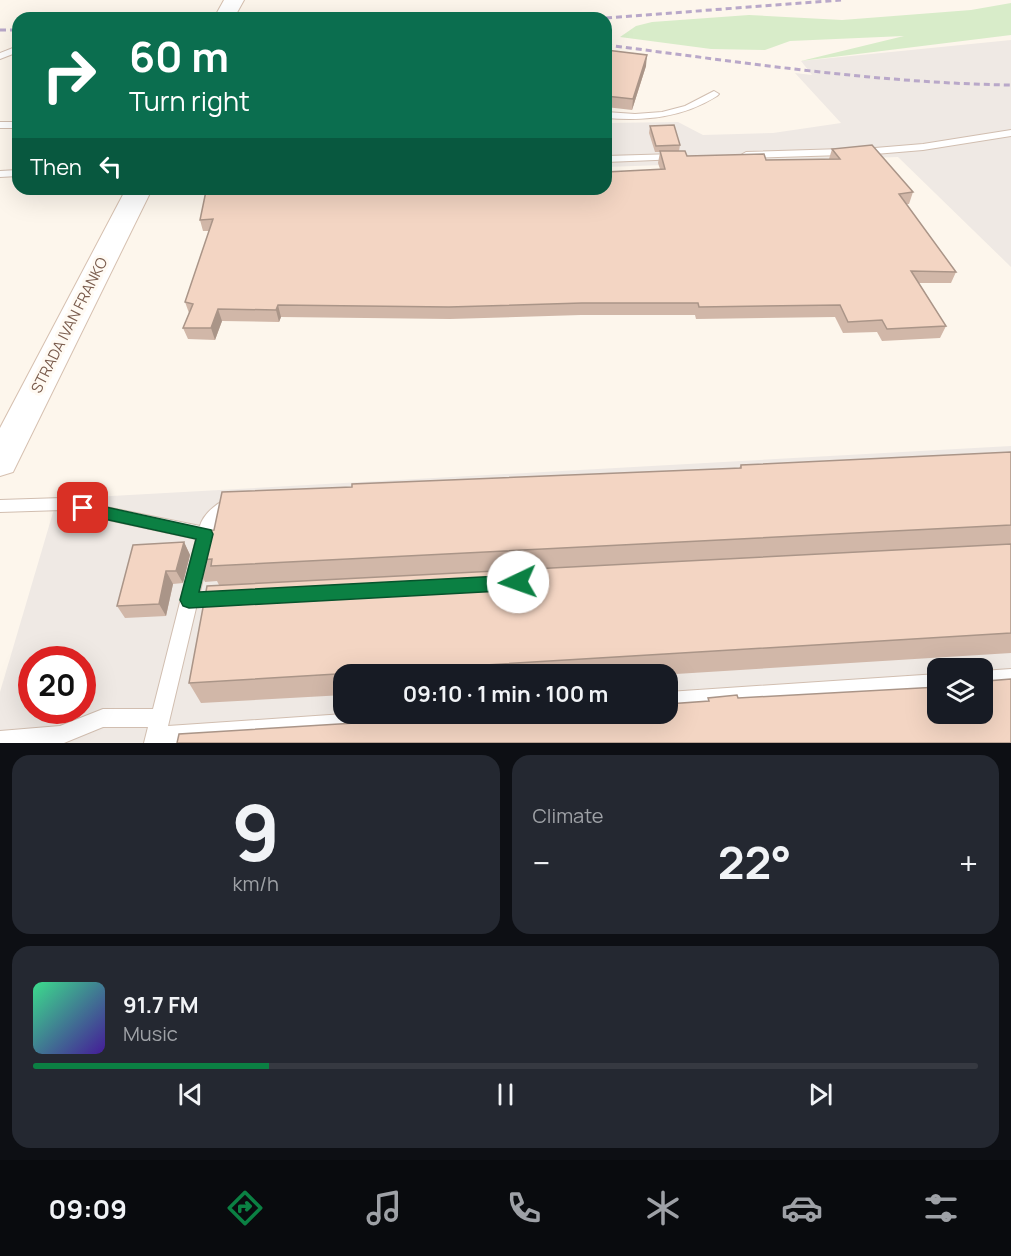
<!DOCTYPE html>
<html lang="en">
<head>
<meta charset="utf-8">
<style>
  :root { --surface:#171b24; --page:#242831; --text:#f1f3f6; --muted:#9ea1a6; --line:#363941; --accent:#0b8043 }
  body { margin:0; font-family:Manrope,sans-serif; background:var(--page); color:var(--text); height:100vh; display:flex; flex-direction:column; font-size:22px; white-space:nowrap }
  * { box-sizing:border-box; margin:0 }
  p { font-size:20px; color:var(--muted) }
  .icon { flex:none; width:33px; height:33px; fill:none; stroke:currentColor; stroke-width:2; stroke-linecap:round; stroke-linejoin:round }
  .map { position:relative; height:743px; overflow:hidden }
  .panel { display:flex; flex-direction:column; gap:12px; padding:12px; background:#0d0f14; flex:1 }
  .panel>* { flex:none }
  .top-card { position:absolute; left:12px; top:12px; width:600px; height:183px; border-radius:18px; box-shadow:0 6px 24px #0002; background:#0b6e4f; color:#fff; overflow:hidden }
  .fabs { position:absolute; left:927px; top:658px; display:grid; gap:12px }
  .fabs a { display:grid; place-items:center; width:66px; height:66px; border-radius:12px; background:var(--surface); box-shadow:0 6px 24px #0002; font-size:30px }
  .speed { position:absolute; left:18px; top:646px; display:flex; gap:12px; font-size:30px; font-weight:700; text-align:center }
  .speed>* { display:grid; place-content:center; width:78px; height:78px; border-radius:50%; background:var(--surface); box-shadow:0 6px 24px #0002; line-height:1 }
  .speed .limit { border:9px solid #d22; background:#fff; color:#111 }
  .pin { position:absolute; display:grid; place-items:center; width:51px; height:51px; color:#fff; margin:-26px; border-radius:12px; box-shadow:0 3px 9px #0006 }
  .me { position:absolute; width:66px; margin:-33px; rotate:267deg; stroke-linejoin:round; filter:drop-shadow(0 0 4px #0008) }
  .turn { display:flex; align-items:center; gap:21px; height:126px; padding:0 18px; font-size:27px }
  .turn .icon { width:78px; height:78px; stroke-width:2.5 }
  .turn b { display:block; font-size:42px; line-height:51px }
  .then { display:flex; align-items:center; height:57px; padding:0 18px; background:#0003; gap:12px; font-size:22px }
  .big { font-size:45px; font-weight:700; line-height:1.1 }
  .panel .tile { flex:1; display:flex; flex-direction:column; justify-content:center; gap:9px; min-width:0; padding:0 21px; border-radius:18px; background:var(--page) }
  .panel .dial { align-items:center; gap:0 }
  .dial b { font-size:78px; line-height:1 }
  .song { display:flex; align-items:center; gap:18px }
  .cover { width:72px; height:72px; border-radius:9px; background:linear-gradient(135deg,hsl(150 70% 55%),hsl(260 70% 35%)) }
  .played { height:6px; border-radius:3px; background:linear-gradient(90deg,var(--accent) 25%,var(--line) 25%) }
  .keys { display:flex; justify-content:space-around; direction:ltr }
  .heat { display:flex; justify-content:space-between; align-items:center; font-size:33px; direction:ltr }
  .panel .tiles { flex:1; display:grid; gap:12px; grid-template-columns:1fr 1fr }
  .tile:last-child { grid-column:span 2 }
  .trip { position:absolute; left:333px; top:664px; width:345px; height:60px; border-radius:18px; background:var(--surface); box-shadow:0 6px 24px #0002; font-weight:700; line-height:60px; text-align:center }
  .dock { display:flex; height:96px; justify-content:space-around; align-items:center; background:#090b0e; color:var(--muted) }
  .dock .icon { width:42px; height:42px }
  .dock .on { color:var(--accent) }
  .dock b { font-size:27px; color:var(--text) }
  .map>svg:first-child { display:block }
</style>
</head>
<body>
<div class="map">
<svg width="1011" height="743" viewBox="0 0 1011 743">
  <rect width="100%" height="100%" fill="#fdf6ec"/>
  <path fill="#efe9e4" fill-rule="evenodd" d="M1011 40V267L898 157 606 167V123L678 122 703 135 773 133 841 123 795 73 812 75 801 61Z
    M1011 446V743H0V692L57 499ZM32 660H82V711H32ZM938 669H982V714H938ZM344 675H668V714H344Z"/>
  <path fill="#d8ecc9" d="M1011 3V35L801 61 904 36 790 41 765 50 711 49 620 37 636 26 652 22 749 15 842 20 971 10Z"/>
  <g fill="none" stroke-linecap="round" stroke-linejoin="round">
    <defs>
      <path id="lane" d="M18 46V52L0 59V53Z
        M714 91 719 94 717 96C682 118 646 121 606 118V112L635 114 662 112 685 106Z
        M0 122H18V128H0Z
        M1011 130V136L923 150 875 154 746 158 741 155 746 152 875 148 923 144Z
        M676 154 681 157 680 159 606 162V156Z
        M18 170V176L0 177V171Z
        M62 498 200 526C203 514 222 496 235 500L238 505 235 510 216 524 168 726 344 714H483L481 721 474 723 190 743H144L148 727H103L64 743H0V731L60 726 103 709H153L196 539 62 510 0 512V500Z
        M1011 669V687L982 689V671Z
        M938 674V692L668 710V692Z"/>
      <path id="secondary" d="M224 0H244L234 18H214Z
        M126 189H152L13 472 0 476V428Z"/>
    </defs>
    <use href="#lane" stroke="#d1beb0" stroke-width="2"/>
    <use href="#secondary" stroke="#d6c0b0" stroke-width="2"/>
    <use href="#lane" fill="#fff" fill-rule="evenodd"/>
    <use href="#secondary" fill="#fff" fill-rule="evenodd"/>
    <path stroke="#b9a8c9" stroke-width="3" stroke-dasharray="6 4" stroke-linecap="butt" d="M364 17 401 18
      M606 18 841 0
      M0 30H18
      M606 45C741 62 875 83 1011 85"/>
  </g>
  <path fill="#d1b7a8" d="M606 50 646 66 632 110 606 107Z
    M650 126 680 145 679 151 687 156 766 160 829 159 832 149 913 192 909 204H906L956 272 951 283H919L946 326 940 338 882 341 877 332 843 333 835 317 696 319 695 315H581L450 319 281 317 279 322 222 321 215 340 188 339 183 328 189 313 185 302 209 231H203L200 220 222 190 606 189 660 169 658 163 660 152H655L649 133Z
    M1011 452V653L660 675H344V695L201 703 189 683 219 585 217 581 205 582 194 560 214 530 352 487 739 468 741 465Z
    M184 542 190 555 183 583 173 584 166 616 125 618 117 606Z"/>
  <path fill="#aa9588" d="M647 55 646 66 632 110 633 99Z
    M278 305 281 317 279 322 276 310Z
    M218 309 222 321 215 340 211 328Z
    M184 542 190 555 183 583 176 571Z
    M166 571 173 584 166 616 159 604Z"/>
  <path fill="#f3d5c3" stroke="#aa9588" stroke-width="1.5" d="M606 50 647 55 633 99 606 96Z
    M674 125 680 145 656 146 650 126Z
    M872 145 913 192 899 194 956 272 911 271 946 326 887 329 882 320 848 322 840 305 699 307 698 303H582L449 307 278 305 276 310 218 309 211 328H183L193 304 185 302 213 219 200 220 206 191 222 190 223 189H606V172L665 169 660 151H685L687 156 764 154 766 160 840 159 832 149Z
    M1011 452V525L211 566 212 559 194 560 201 531 214 530 222 492 352 487V484L741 468V465Z
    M184 542 176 571H166L159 604 117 606 133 545Z
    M1011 544V633L189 683 207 586Z
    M1011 679V743H177L179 734 501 714H668V704L709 701 708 698 737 695 738 698 938 687V714H982V685L989 684 987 681Z"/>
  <path fill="#0b8043" stroke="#07532c" stroke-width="1.5" d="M83 502 211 530 213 534 199 592 518 575 523 577 526 582 523 588 518 590 189 608 183 606 180 600 196 539 77 513 75 508 77 504Z"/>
  <g text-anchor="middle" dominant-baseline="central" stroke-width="6" stroke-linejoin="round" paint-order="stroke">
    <g font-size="15" fill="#7a5c4d" stroke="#fffaf3">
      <text transform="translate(69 325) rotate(-63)">STRADA IVAN FRANKO</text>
    </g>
  </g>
</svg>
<div class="fabs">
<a><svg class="icon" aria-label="layers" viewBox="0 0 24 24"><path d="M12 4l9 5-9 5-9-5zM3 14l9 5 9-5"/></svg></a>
</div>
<div class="speed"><div class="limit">20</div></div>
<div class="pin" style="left:83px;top:508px;background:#d93025"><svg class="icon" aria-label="arrive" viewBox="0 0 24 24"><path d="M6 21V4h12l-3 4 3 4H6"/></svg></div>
<svg class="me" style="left:518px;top:582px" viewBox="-20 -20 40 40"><circle r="19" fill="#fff"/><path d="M0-13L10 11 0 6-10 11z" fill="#0b8043"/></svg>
<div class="trip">09:10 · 1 min · 100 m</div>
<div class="top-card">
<div class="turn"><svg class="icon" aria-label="right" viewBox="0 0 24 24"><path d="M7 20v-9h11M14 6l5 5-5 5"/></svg><div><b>60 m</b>Turn right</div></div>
<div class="then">Then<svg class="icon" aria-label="left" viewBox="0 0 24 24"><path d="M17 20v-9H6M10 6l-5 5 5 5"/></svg></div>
</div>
</div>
<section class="panel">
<div class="tiles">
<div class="tile dial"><b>9</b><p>km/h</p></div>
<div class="tile"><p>Climate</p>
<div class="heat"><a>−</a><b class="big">22°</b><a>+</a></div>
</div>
<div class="tile">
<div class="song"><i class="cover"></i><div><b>91.7 FM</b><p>Music</p></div></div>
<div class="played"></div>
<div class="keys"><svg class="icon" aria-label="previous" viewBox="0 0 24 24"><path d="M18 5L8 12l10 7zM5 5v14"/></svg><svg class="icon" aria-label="pause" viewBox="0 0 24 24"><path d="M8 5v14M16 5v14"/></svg><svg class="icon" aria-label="next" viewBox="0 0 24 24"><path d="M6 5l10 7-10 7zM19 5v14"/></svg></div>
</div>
</div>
</section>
<nav class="dock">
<b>09:09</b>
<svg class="icon on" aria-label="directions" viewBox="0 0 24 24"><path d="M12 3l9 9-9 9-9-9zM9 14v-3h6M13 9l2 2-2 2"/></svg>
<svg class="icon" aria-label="music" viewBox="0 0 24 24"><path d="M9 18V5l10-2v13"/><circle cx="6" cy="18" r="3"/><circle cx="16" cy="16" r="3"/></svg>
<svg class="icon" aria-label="phone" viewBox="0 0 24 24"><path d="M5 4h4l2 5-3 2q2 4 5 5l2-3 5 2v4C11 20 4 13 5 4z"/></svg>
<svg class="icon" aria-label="climate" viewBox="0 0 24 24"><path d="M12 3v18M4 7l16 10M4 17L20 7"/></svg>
<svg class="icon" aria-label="car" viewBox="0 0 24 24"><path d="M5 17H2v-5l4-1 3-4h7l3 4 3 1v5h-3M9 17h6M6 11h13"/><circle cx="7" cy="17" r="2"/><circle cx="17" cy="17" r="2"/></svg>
<svg class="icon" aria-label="filters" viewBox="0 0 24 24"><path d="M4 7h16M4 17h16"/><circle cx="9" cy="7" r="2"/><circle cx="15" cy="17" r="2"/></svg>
</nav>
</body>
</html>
